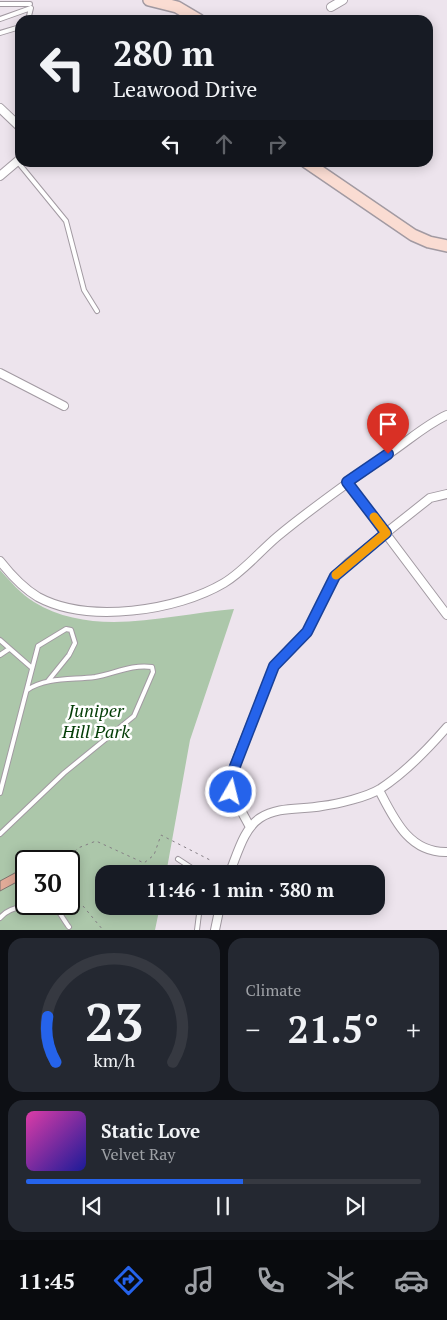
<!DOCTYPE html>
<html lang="en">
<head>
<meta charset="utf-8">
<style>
  :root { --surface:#171b24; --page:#242831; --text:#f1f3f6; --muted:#9ea1a6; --line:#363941; --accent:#2563eb }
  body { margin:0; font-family:"PT Serif",serif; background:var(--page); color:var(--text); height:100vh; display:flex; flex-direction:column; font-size:19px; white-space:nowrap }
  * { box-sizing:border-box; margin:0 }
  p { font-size:16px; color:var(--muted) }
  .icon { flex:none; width:28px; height:28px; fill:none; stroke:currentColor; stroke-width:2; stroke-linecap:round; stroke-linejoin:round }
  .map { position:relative; height:930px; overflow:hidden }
  .side { display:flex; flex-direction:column; gap:8px; padding:8px; background:#0d0f14; flex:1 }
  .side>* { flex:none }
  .guide { position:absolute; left:15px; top:15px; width:418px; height:152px; border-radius:15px; box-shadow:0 2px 12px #0003; background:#171b24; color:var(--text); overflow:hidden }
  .speed { position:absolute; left:15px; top:850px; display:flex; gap:10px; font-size:25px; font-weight:700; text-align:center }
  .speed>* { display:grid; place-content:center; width:65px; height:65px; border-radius:50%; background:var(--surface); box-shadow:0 2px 12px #0003; line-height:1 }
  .speed .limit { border:2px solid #111; border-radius:8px; background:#fff; color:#111 }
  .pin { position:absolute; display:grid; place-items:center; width:42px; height:42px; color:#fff; margin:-51px -21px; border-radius:50% 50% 50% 0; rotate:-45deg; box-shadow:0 0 5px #0007 }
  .pin .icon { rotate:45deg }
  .me { position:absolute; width:55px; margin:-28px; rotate:8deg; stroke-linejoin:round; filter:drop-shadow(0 0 4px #0008) }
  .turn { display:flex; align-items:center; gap:18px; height:105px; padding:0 15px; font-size:22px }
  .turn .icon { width:65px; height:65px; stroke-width:2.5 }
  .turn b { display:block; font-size:35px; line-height:42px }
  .lanes { display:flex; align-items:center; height:48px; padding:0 15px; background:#0003; justify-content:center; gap:25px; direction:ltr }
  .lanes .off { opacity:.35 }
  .big { font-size:38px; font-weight:700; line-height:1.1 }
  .side .widget { flex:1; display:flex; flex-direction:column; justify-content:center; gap:8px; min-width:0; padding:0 18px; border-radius:15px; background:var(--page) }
  .side .dial { align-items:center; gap:0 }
  .dial svg { height:130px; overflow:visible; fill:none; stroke:var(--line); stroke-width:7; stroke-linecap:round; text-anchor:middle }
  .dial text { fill:var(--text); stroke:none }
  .song { display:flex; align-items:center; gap:15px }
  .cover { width:60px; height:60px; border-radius:8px; background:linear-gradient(135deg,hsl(320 70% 55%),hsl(240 70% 35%)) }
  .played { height:5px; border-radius:2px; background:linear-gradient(90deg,var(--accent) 55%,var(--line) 55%) }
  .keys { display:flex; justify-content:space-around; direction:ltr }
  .heat { display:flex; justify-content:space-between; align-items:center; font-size:28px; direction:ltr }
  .side .tiles { flex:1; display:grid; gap:8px; grid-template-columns:1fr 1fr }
  .widget:last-child { grid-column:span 2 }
  .trip { position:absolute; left:95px; top:865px; width:290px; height:50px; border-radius:15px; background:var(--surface); box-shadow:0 2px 12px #0003; font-weight:700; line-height:50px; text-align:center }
  .menu { display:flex; height:80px; justify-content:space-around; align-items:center; background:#090b0e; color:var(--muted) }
  .menu .icon { width:35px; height:35px }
  .menu .current { color:var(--accent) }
  .menu b { font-size:22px; color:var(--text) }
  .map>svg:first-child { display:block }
</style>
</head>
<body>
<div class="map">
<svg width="447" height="930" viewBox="0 0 447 930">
  <rect width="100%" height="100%" fill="#ede4ed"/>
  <path fill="#acc7aa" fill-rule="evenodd" d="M0 570C10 581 21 594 34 602 94 639 170 614 234 609L190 740 166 874H104V906H160L155 930H0ZM26 861H69V904H26Z"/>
  <path fill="#e1ab98" stroke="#7d726e" d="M24 868 26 877 0 891V881Z"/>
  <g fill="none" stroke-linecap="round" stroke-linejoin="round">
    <defs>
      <path id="lane" d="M0 4H30
        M0 19 31 8 28 20
        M0 33 20 27
        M17 161 66 221 84 290 97 311
        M0 640 32 668
        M0 655 9 649
        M0 793 38 646 66 629 71 630 75 643 69 655 48 681
        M0 834 64 773 134 716 153 672 152 667C131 664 114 674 95 677 72 680 46 677 27 690
        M178 859 201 874
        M0 918C9 906 42 900 55 908 60 912 65 922 69 927
        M197 930 200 906"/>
      <path id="street" d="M331 7 343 0
        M0 108 20 127
        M0 176 20 159
        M0 373 64 406
        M347 482 447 615
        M0 561C11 575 23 588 38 597 88 624 177 611 224 583 244 571 260 551 278 536 313 507 350 481 387 455 407 442 425 425 447 415
        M379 790C394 819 409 853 447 852
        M250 827 231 792V774L274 666 307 632 335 576 348 563 430 498 447 494
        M229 874C237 856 243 829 260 818 279 806 301 810 322 806 338 804 367 797 380 789 406 772 428 749 447 727
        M215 930 220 906"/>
      <path id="secondary" d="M149 0 177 7 199 20
        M306 162 413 235 429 242 447 246"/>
    </defs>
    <use href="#lane" stroke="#a29aa2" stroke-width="6"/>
    <use href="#street" stroke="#a29aa2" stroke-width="10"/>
    <use href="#secondary" stroke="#a29aa2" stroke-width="14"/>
    <path stroke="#847e84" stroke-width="1" stroke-dasharray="2.5 4" stroke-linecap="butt" d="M66 861 78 848 96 841 144 863 154 855 161 835 210 860
      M83 906 103 930"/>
    <use href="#lane" stroke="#fff" stroke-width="4"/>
    <use href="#street" stroke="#fff" stroke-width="8"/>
    <use href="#secondary" stroke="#fadcd2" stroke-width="11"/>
  </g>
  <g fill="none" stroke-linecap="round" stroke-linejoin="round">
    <defs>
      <path id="route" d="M231 792 232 774 274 666 307 632 335 576 386 533 347 482 388 454"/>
    </defs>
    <use href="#route" stroke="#184099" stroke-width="12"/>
    <use href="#route" stroke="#2563eb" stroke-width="9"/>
    <path stroke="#f59e0b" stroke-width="9" d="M336 575 386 533 374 517"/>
  </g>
  <g text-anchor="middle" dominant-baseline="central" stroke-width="5" stroke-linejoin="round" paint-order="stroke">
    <g font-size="18" font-style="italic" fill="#033d06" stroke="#fff">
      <text x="96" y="710">Juniper<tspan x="96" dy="21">Hill Park</tspan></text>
    </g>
  </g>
</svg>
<div class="speed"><div class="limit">30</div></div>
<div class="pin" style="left:388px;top:454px;background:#d93025"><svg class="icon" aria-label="arrive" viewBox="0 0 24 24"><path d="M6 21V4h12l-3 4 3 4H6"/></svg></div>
<svg class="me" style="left:231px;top:792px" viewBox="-20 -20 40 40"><circle r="17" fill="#2563eb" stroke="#fff" stroke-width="3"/><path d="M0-11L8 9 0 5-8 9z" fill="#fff"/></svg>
<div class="trip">11:46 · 1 min · 380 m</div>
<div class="guide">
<div class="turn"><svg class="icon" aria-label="left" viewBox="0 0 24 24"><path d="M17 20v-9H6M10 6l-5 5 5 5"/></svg><div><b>280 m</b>Leawood Drive</div></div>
<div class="lanes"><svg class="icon" aria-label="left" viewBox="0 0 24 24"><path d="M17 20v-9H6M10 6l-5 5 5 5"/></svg><svg class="icon off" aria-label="ahead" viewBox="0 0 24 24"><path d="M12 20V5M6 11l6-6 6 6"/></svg><svg class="icon off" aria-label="right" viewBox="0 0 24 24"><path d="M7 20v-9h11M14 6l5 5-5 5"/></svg></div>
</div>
</div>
<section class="side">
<div class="tiles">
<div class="widget dial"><svg viewBox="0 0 100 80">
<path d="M14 69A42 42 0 1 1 86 69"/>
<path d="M14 69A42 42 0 0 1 9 41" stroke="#2563eb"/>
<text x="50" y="56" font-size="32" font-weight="700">23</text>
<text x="50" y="72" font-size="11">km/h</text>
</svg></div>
<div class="widget"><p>Climate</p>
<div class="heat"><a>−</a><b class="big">21.5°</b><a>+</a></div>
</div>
<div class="widget">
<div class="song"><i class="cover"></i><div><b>Static Love</b><p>Velvet Ray</p></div></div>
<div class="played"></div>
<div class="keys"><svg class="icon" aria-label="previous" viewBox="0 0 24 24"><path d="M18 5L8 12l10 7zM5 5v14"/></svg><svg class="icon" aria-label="pause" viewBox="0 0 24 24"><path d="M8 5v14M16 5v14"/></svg><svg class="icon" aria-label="next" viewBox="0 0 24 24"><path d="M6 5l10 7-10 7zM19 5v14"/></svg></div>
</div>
</div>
</section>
<nav class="menu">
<b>11:45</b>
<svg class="icon current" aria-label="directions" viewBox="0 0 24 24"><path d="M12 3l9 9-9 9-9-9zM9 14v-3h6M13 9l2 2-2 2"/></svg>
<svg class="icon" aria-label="music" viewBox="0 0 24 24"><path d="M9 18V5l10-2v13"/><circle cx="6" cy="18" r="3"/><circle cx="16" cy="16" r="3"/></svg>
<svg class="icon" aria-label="phone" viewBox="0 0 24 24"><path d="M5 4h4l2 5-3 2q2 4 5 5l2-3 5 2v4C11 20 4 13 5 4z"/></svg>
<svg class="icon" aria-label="climate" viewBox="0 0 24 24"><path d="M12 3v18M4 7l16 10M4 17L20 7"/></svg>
<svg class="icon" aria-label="car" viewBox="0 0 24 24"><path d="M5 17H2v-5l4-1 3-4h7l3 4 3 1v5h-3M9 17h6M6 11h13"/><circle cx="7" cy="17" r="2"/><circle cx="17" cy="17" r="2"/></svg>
</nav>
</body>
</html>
